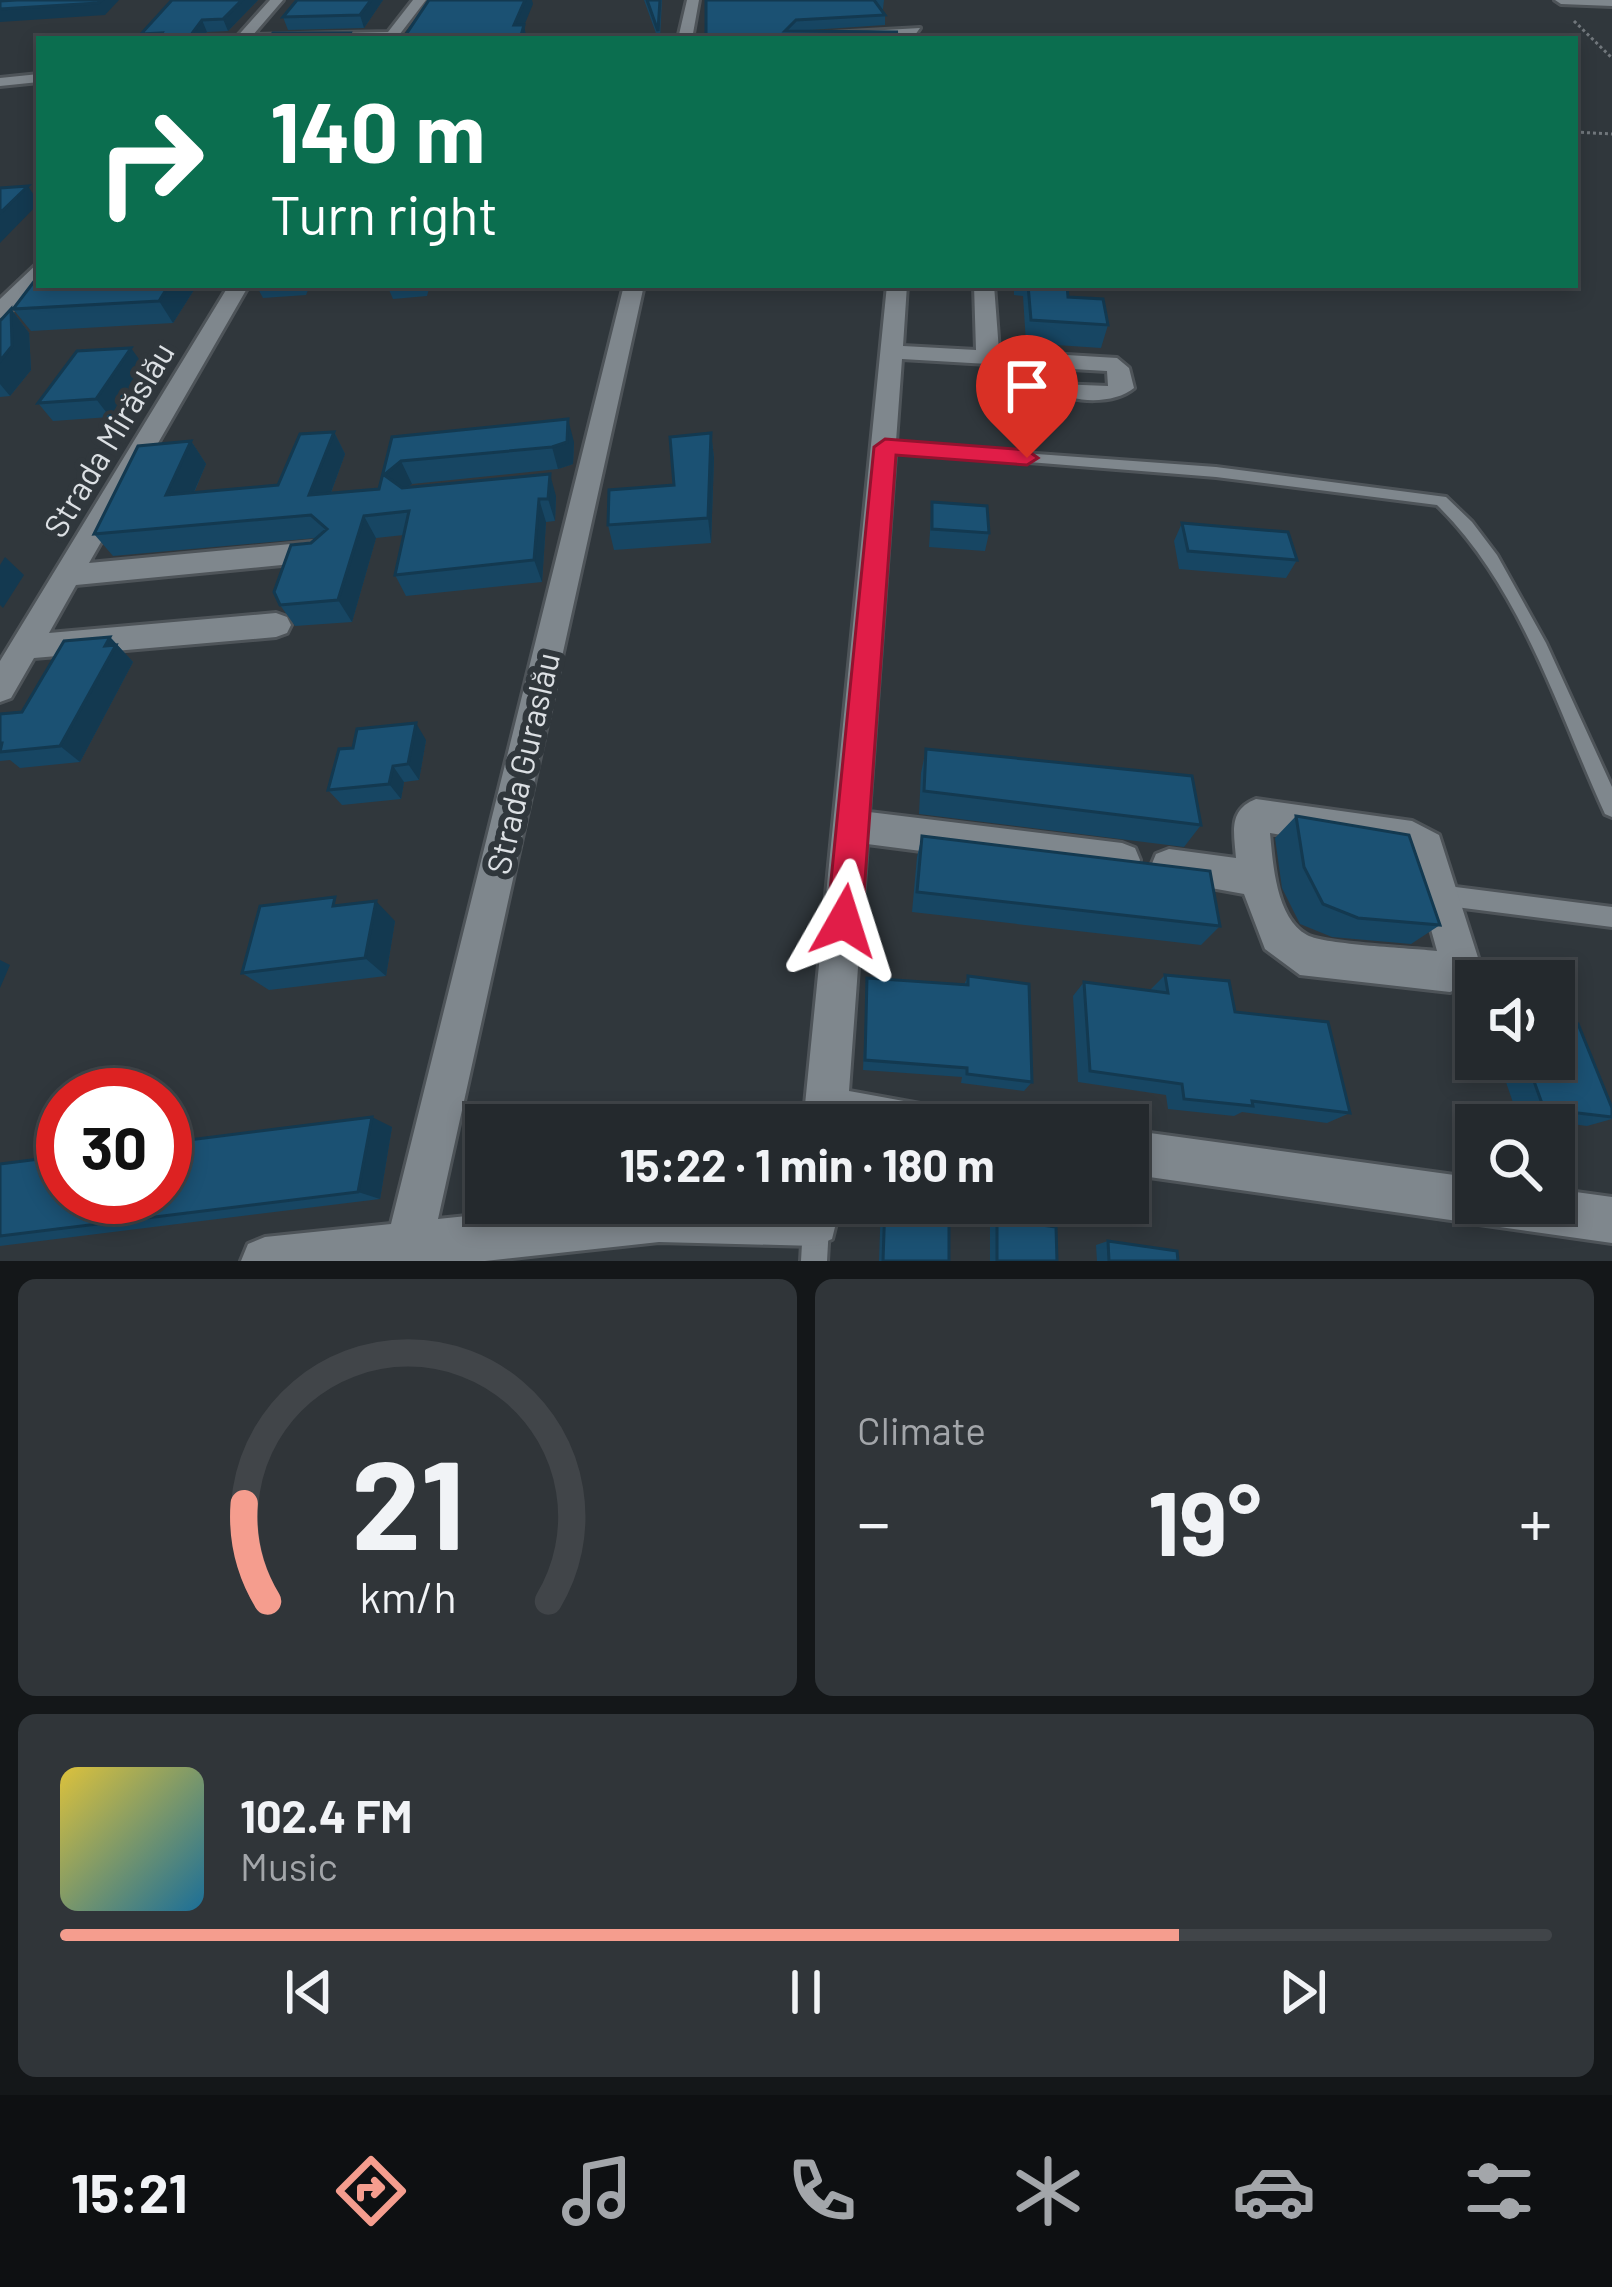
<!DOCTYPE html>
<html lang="en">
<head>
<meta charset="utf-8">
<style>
  :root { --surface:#24292d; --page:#303539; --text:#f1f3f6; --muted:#a3a6aa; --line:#414549; --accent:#f59d8e }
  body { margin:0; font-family:Barlow,sans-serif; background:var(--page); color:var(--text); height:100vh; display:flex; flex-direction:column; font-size:45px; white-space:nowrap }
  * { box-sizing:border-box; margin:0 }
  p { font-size:39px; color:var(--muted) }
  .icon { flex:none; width:66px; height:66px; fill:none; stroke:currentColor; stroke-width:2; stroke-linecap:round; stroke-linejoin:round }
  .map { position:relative; height:1261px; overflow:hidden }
  .sheet { display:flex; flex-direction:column; gap:18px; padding:18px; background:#141719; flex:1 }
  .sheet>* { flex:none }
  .guide { position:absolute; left:36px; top:36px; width:1542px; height:252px; border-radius:0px; box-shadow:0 6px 18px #0003,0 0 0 3px var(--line); background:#0b6e4f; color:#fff; overflow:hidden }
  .controls { position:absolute; left:1455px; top:960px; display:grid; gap:24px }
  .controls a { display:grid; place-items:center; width:120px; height:120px; border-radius:0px; background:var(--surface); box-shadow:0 6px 18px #0003,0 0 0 3px var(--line); font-size:60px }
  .speed { position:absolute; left:36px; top:1068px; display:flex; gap:24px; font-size:60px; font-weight:700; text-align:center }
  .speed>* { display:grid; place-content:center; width:156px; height:156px; border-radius:50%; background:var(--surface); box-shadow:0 6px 18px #0003,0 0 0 3px var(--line); line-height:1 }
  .speed .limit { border:18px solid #d22; background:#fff; color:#111 }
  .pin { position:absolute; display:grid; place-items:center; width:102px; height:102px; color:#fff; margin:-123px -51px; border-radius:50% 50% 50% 0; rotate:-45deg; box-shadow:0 0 12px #0007 }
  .pin .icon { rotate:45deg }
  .me { position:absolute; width:132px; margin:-66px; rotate:6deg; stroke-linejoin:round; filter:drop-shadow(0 0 9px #0008) }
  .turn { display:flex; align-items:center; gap:42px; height:252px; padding:0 36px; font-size:54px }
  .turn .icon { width:156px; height:156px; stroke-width:2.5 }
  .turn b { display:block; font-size:84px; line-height:102px }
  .big { font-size:90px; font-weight:700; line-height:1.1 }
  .sheet .widget { flex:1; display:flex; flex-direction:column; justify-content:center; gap:18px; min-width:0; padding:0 42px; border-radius:18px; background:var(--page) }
  .sheet .dial { align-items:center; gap:0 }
  .dial svg { height:312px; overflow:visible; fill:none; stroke:var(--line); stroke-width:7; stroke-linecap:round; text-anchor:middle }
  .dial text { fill:var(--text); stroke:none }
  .song { display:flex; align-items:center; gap:36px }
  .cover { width:144px; height:144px; border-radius:18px; background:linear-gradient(135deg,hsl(50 70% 55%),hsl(200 70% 35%)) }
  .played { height:12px; border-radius:6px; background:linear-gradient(90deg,var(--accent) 75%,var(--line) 75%) }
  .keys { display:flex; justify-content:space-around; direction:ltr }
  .heat { display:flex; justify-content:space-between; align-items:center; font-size:66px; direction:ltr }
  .sheet .tiles { flex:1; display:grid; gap:18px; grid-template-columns:1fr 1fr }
  .widget:last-child { grid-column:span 2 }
  .trip { position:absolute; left:465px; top:1104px; width:684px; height:120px; border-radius:0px; background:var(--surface); box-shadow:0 6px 18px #0003,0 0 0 3px var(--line); font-weight:700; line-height:120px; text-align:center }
  .tab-bar { display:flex; height:192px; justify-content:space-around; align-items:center; background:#0e1012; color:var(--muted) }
  .tab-bar .icon { width:84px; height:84px }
  .tab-bar .on { color:var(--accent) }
  .tab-bar b { font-size:54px; color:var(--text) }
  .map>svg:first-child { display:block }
</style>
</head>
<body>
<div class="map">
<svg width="1612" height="1261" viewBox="0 0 1612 1261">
  <rect width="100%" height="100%" fill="#30373c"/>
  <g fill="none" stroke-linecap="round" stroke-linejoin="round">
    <defs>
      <path id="lane" d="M885 443 1216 467 1446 497 1472 522 1497 555 1546 643 1612 787V817L1605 814C1557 709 1521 587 1437 505L1216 477 880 450 878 447Z
        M1440 885 1612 907V927L1440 905 1433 902 1430 895 1433 888Z
        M816 1213 825 1217 829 1226 827 1261H801L803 1226 807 1217Z"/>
      <path id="street" d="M270 0H283L253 35 388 32 413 0H426L396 39H235Z
        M687 0H699L692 39H678Z
        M1555 0H1612V6L1561 4Z
        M920 28 915 35 789 39 796 35Z
        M39 74V82L0 86V78Z
        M39 262V280L7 316 0 318V299Z
        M229 285H249L89 563 322 541 336 551 322 561 76 585 49 633 276 613 287 617 291 625 287 633 276 637 34 658 11 698 0 702V661Z
        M624 285H644L438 1219 591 1203H841L832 1239 816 1246 659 1242 485 1261H241L248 1244 265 1237 391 1224Z
        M887 285H907L903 346 976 350 974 285H994L999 351 1117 358 1129 368 1134 388C1115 404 1073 404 1053 389L1057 384 1108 386 1107 371 902 359 869 812 1122 843 1135 848 1140 860 1135 872 1122 877 867 844 849 1091 953 1110 960 1125H803Z
        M1256 799 1412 821 1439 835 1481 967 1475 981 1450 992 1300 975 1265 949 1244 894 1156 878 1151 866 1156 854 1169 849 1236 858C1234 832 1228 810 1256 799ZM1270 833 1411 857 1437 951C1411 948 1326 945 1307 935 1276 918 1273 864 1270 833Z
        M1128 1130 1476 1178V1203H1554V1189L1612 1197V1243L1128 1174Z"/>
    </defs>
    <use href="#lane" stroke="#4e5459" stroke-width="6"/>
    <use href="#street" stroke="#4e5459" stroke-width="6"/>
    <path stroke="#71777c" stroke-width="3" stroke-dasharray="3 3" stroke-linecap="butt" d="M1574 21 1612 58
      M1575 132 1612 134"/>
    <use href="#lane" fill="#7f878d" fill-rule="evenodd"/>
    <use href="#street" fill="#7f878d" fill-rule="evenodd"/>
  </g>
  <path fill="#174663" d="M258 0 228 31 207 32 202 39H144L141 34Z
    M383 0 364 28 288 30 283 17Z
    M644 0H662L660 39H658Z
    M706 0H884L883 9H881L885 15V25L795 31 898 32V39H700L706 37Z
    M197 285 173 323 31 331 13 309Z
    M256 285H310L306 295 263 298Z
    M387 285H430L427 296 393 299Z
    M1014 285H1067L1068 297 1108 325 1101 348 1026 343 1023 296 1014 295Z
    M11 309 29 333 31 370 10 396 0 397V321Z
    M144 366 110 417 53 421 38 403Z
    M334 432 345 454 331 493 379 489 392 437 574 442 573 464 558 469 412 484 406 488 556 496 555 521 546 522 542 582 406 596 395 575 404 535 376 538 352 622 295 626 280 605 311 543 316 538 113 556 94 534 191 441 206 464 194 493 278 485Z
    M711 433 714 458 711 543 614 550 608 525 674 485Z
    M932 502 989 533 985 551 929 547Z
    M1182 523 1297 560 1286 578 1179 569 1174 541Z
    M110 637 133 662 80 762 20 768 10 760 0 761V714L22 712Z
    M426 740 419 780 404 782 401 799 342 805 328 790Z
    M926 749 1201 825 1184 847 919 814 921 773Z
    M1296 816 1440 925 1411 944 1332 937 1300 924 1282 888 1275 838Z
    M922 836 1220 926 1201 945 912 912 917 857Z
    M395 921 386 976 269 990 242 973Z
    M1165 975 1235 1012 1350 1113 1327 1123 1242 1112 1234 1116 1168 1109 1166 1095 1078 1082 1073 996 1084 982 1151 991V989Z
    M968 976 1032 1082 1024 1091 961 1083 962 1077 863 1070 867 978 964 985Z
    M1498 1059H1554L1612 1119 1587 1126 1518 1117Z
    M392 1127 380 1199 0 1246V1164Z
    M881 1203H949V1261H879Z
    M997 1219 1057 1261H990V1223Z
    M1108 1241 1178 1261H1097L1096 1245Z"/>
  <path fill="#133950" d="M102 0H119L105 15 0 22V9Z
    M242 0H258L228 31 223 19Z
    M371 0H383L364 28 360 15Z
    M525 0H532L533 4 524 26 527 39H520L514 25Z
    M202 20 207 32 202 39H188Z
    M898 32V39H797Z
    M28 186 39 203 0 243V213Z
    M169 285H197L173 323 159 301Z
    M11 309 29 333 31 370 10 396 0 384V361Z
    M131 348 144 366 110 417 96 399Z
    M568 419 574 442 573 464 558 469 552 447Z
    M334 432 345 454 322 517 309 495Z
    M711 433 714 458 711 543 708 518Z
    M191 441 206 464 183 517 166 495Z
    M401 461 412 484 394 497 384 475Z
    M550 474 556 496 555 521 548 499Z
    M539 499 546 522 542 582 534 560Z
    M364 516 376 538 352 622 338 600Z
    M5 557 24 575 3 608 0 605V565Z
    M110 637 133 662 80 762 60 746Z
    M416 723 426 740 419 780 408 764Z
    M393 766 404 782 401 799 389 784Z
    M376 901 395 921 386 976 365 958Z
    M0 960 10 965 0 988Z
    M372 1117 392 1127 380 1199 358 1192Z"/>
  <path fill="#1b5173" stroke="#133950" stroke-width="3" d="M17 0H102L98 3 0 9V1Z
    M172 0H242L223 19 202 20 188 39H158L162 33 141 34Z
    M297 0H371L360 15 283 17Z
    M429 0H525L514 25H524L520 39H403Z
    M647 0H660L658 31Z
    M706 0H874L885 15 796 20 785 31 898 32 797 39H700L699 37H706Z
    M273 33H350L346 39H268Z
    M28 186 0 213V188Z
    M39 275V285H169L159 301 13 309Z
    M1028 285H1067L1068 297 1103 299 1108 325 1031 320Z
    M11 309 12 346 0 361V321Z
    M131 348 96 399 38 403 77 351Z
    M568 419 567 442 552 447 401 461 384 475 402 488 550 474 548 499H539L534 560 395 575 409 511 364 516 338 600 280 605 274 592 291 545 311 543 327 529 311 515 94 534 138 446 191 441 166 495 278 485 300 434 334 432 309 495 379 489 392 437Z
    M711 433 708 518 608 525 609 490 674 485 670 437Z
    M932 502 987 506 989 533 932 529Z
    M1182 523 1288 532 1297 560 1188 551Z
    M110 637 105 646 116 645 60 746 0 752 2 743H0V714L22 712 64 641Z
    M416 723 408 764 393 766 389 784 328 790 339 749 353 748 357 729Z
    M926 749 1192 776 1201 825 924 791Z
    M1296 816 1409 835 1440 925 1358 918 1323 904 1304 867Z
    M922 836 1210 871 1220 926 917 892Z
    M335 897 333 906 376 901 365 958 242 973 260 906Z
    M1165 975 1229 981 1235 1012 1328 1022 1350 1113 1252 1101 1253 1106 1184 1099 1182 1084 1090 1071 1084 982 1168 993Z
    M968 976 1029 984 1032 1082 967 1074V1068L865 1060 867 978 968 985Z
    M1554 1021 1578 1024 1612 1108V1117L1544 1109 1526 1059H1554Z
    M372 1117 358 1192 0 1236V1164L63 1156V1197H165V1143Z
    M885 1203H949V1261H883Z
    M997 1219 1056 1227 1057 1261H997Z
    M1108 1241 1177 1251 1178 1261H1109Z"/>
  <path fill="#e11d48" stroke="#92132f" stroke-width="3" d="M885 439 1027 450 1038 458 1027 465 896 455 862 921 857 933 844 938 832 933 827 921 874 447Z"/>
  <g text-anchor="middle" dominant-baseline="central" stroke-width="12" stroke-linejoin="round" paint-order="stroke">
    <g font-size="33" fill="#dce0e4" stroke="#30373c">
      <text transform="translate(108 439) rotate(-59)">Strada Mirăslău</text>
      <text transform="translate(522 763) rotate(-77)">Strada Guraslău</text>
    </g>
  </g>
</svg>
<div class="controls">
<a><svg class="icon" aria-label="sound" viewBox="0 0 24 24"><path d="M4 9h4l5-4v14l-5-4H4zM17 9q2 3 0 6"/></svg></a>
<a><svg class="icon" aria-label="search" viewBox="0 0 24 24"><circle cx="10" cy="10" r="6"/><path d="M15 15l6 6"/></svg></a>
</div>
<div class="speed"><div class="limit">30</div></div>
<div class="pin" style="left:1027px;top:458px;background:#d93025"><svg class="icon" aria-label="arrive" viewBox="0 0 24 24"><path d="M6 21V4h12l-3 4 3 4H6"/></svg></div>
<svg class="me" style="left:844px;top:921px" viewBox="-20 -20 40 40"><path d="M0-17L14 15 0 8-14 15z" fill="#e11d48" stroke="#fff" stroke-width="4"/></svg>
<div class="trip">15:22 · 1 min · 180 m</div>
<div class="guide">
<div class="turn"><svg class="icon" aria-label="right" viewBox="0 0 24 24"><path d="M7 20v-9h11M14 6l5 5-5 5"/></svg><div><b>140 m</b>Turn right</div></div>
</div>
</div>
<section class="sheet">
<div class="tiles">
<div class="widget dial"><svg viewBox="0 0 100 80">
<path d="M14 69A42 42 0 1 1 86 69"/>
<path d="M14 69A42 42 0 0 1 8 44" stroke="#f59d8e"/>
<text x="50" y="56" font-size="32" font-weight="700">21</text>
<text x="50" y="72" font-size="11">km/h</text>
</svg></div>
<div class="widget"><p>Climate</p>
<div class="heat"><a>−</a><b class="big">19°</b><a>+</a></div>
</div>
<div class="widget">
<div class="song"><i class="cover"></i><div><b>102.4 FM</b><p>Music</p></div></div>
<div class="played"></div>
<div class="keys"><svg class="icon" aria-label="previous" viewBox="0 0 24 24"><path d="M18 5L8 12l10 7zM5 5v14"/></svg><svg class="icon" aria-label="pause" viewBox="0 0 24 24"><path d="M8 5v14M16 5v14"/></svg><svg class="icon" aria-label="next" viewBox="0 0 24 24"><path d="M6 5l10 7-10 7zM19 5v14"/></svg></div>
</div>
</div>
</section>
<nav class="tab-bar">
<b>15:21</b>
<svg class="icon on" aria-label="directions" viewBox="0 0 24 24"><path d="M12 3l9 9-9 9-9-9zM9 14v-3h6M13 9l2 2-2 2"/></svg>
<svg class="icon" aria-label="music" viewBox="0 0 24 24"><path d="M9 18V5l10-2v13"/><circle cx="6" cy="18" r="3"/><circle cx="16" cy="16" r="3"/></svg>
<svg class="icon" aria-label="phone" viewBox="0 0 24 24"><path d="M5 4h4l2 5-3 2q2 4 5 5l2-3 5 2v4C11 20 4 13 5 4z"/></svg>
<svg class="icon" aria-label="climate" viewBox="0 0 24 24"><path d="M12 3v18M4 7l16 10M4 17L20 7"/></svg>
<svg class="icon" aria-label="car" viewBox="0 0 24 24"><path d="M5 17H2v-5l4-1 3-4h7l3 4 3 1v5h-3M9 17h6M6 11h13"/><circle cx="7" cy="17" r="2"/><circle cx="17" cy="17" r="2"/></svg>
<svg class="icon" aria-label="filters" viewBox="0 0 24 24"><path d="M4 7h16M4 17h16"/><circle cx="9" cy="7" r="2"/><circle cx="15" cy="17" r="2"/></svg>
</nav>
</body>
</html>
